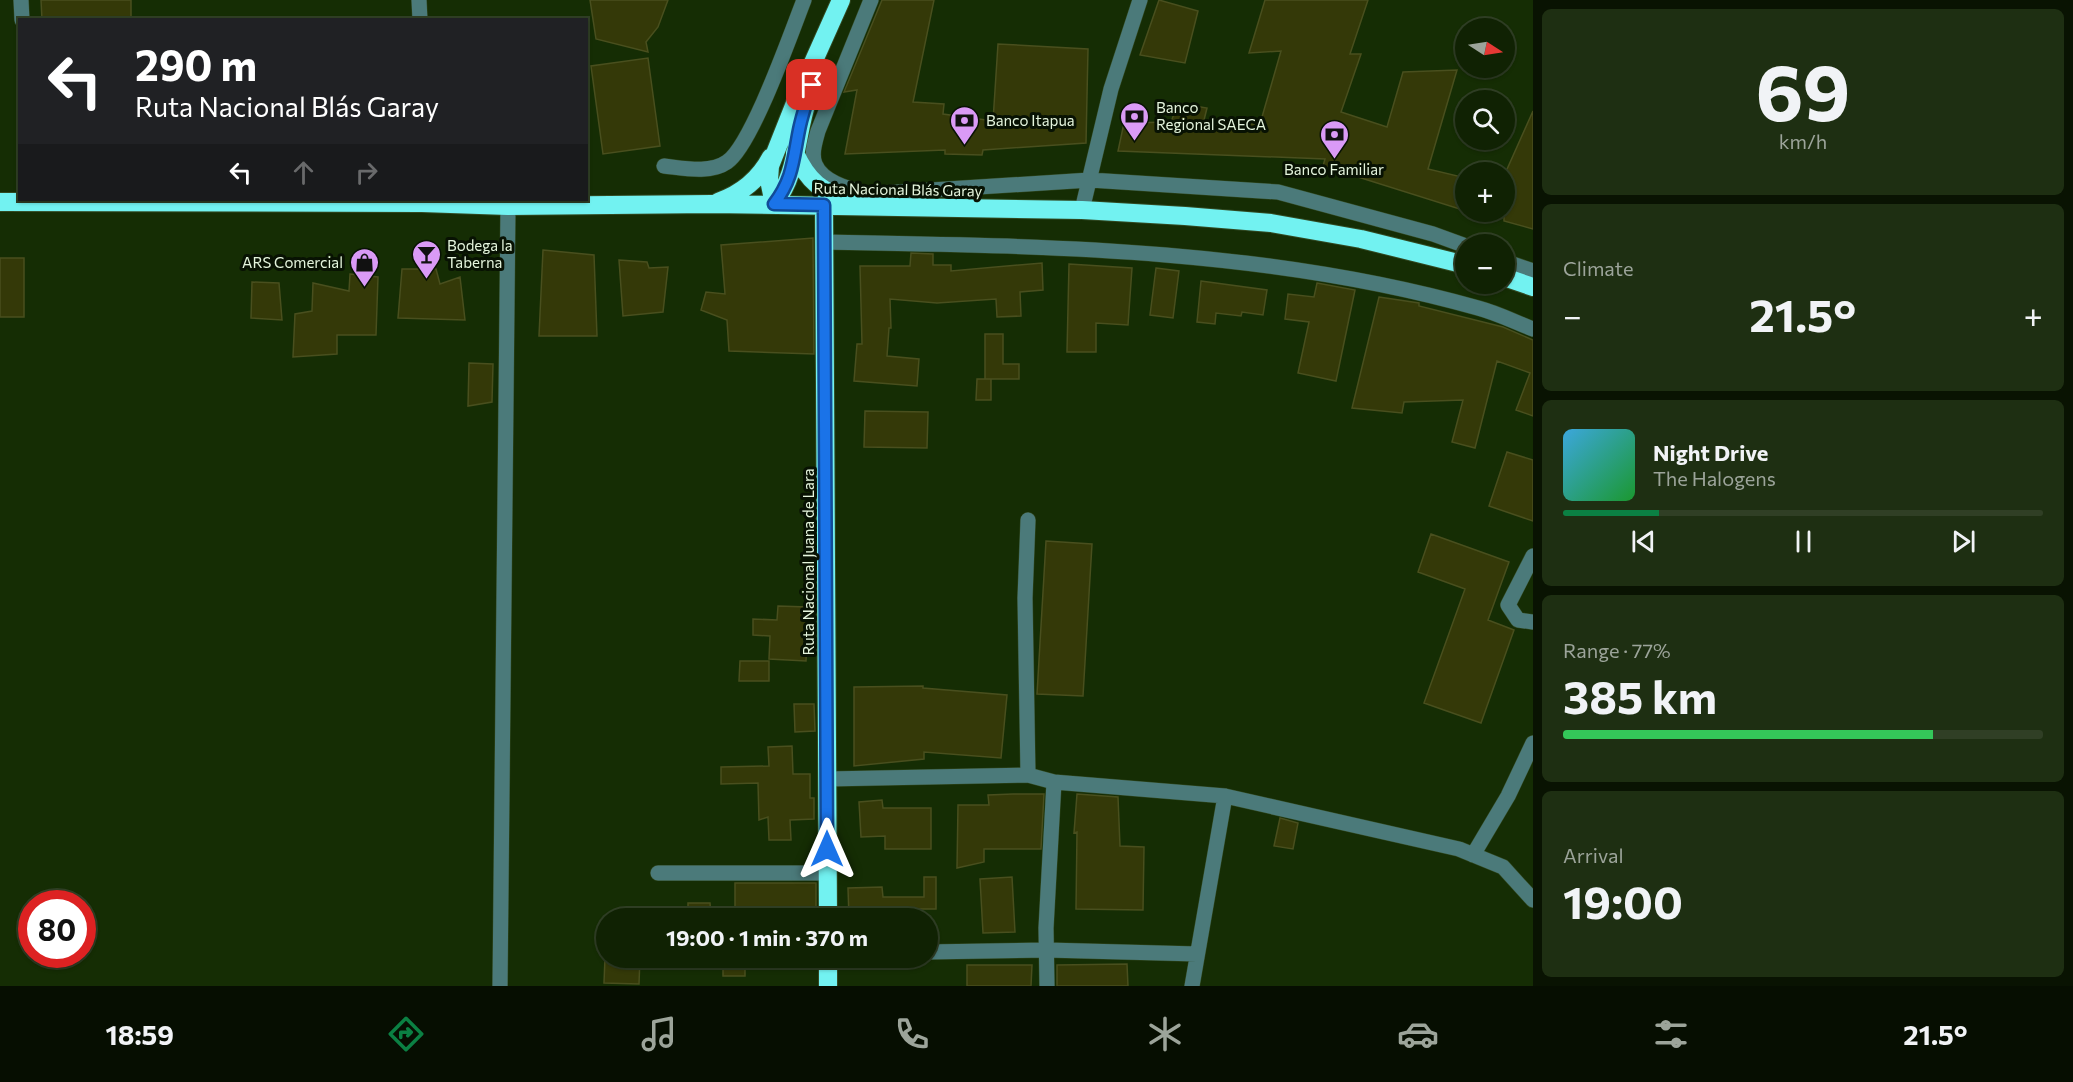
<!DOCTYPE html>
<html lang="en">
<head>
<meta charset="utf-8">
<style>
  :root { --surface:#102203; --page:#1e2f12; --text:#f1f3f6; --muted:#9ca49a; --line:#303f25; --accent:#0b8043 }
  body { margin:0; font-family:Commissioner,sans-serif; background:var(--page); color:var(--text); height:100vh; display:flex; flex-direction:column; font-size:22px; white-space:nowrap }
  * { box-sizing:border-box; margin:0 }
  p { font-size:20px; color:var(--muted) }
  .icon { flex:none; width:33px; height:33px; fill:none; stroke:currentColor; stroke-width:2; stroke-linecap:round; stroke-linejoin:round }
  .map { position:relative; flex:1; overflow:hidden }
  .details { display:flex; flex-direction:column; gap:9px; padding:9px; background:#091302; width:540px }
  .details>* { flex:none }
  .top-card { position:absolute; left:18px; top:18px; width:570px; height:183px; border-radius:0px; box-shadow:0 2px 4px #0004,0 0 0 2px var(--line); background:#202124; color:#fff; overflow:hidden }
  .needle { width:39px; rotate:102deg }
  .buttons { position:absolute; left:1455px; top:18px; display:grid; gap:12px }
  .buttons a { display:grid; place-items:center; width:60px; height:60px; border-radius:50%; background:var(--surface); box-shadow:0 2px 4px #0004,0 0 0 2px var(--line); font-size:30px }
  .speed { position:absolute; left:18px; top:890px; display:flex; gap:12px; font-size:30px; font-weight:700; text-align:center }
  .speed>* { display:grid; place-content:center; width:78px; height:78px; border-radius:50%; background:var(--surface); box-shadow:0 2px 4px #0004,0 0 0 2px var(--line); line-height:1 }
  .speed .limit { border:9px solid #d22; background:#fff; color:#111 }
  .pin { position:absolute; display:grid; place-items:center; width:51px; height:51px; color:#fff; margin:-26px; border-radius:12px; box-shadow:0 3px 9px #0006 }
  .me { position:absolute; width:66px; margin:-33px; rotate:0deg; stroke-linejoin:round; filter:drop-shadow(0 0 4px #0008) }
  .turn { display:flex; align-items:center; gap:21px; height:126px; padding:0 18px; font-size:27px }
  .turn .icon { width:78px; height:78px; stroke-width:2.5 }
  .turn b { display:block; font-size:42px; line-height:51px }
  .lanes { display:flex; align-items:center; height:57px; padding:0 18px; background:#0003; justify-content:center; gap:30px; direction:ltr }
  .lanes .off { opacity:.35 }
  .big { font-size:45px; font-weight:700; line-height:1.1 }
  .details .card { flex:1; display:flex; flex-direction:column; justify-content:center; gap:9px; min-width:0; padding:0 21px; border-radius:9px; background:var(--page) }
  .details .dial { align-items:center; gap:0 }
  .dial b { font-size:78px; line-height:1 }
  .song { display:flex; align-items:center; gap:18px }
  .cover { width:72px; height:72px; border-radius:9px; background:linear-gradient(135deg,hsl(200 70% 55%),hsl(130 70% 35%)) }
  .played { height:6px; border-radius:3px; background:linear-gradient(90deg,var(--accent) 20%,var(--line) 20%) }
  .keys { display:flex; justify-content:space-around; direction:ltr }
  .heat { display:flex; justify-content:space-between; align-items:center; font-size:33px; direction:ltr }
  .charge { height:9px; border-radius:4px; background:linear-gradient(90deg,#34c759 77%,var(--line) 0) }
  .trip { position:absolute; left:596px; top:908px; width:342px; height:60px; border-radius:30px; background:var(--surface); box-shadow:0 2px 4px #0004,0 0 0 2px var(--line); font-weight:700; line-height:60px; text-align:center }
  .tabs { display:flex; height:96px; justify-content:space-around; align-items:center; background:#060e01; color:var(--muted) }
  .tabs .icon { width:42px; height:42px }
  .tabs .on { color:var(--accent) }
  .tabs b { font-size:27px; color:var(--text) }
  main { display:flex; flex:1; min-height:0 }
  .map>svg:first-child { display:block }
</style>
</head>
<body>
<main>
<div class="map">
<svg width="1533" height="986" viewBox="0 0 1533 986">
  <rect width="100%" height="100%" fill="#152d04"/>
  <path fill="#343908" stroke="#494f1e" stroke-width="1.5" d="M41 0H131V20H42Z
    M590 0H668L658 27 646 42 648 52 596 39Z
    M882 0H934L913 102 944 104 943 114 993 121 998 44 1088 49 1086 143 983 150 982 155 945 154V150L845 154 857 90 844 92Z
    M1159 0 1198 11 1185 63 1140 55Z
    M1265 0H1368L1350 54H1361L1341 112 1387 127 1403 72 1457 70 1428 169 1466 178V211L1323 166 1325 159 1118 151 1124 123 1171 122 1178 103 1207 108 1203 124H1260L1281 51 1249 53Z
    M648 58 660 146 603 154 591 66Z
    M1533 111V229L1504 221V176Z
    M813 238 814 354 729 351 727 320 701 310 706 292 725 294 721 245Z
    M543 250 594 255 597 336H539Z
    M911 253 933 254V265H951V271L1042 263 1043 290 1020 292 1021 316 997 317 996 299 937 303 890 299 891 328H889L887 356 919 359 917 386 854 381 857 344H862L860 266H910Z
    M0 258H24V317H0Z
    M619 260 647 262 649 268 668 267 663 312 623 316Z
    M1069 264 1132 268 1128 325 1096 323V352H1067Z
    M1156 268 1179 271 1173 318 1150 315Z
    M402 269H436L440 284 460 277 465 320 398 318Z
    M350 274 378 277 376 335H337V354L293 357 295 314 312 311 313 283 349 291Z
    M1201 281 1267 290 1263 315 1242 312 1241 316 1216 313 1215 324 1197 322Z
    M252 282 279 283 282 320 251 318Z
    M1317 283 1355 290 1336 381 1298 373 1309 322 1285 319 1288 294 1314 297Z
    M1379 297 1419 303V306L1503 327 1533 340V416L1516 410 1530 373 1497 361 1475 448 1452 442 1463 400 1404 402 1402 413 1352 408Z
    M985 334H1003V364H1019V379H985Z
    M469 363 493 364 492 402 468 406Z
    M977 379H991V400H976Z
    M865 411 928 412 927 448 864 447Z
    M1507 452 1533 460V521L1489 506Z
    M1431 534 1509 562 1488 620 1514 630 1481 723 1424 703 1465 589 1418 572Z
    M1046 541 1092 544 1083 696 1037 694Z
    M778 606 808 607 806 661 769 659 770 636 753 635V619L777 620Z
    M740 661H769V681H739Z
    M923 686V688L1007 695 1001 758 924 752V759L854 766V687Z
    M794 704H814L815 731 795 732Z
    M792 746 793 774H810V798H814V819L790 820 791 840H769L768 817 759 820 758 783 721 784V767L769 766 768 747Z
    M1013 794H1044L1041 849H984V862L957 868 958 805H989L988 795Z
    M1077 794 1118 797 1120 846 1144 847 1143 910 1076 909 1077 832 1074 833Z
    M882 800 883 808H931V849H885V836L861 837 859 802Z
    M1280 818 1298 823 1293 849 1274 846Z
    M924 877H936V909H883L884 918H849L848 888 882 887 883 897H924Z
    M1012 877 1015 932 983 933 980 879Z
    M735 883H816V918H735Z
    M688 903H710L711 918H688Z
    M605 957H640L639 984 604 983Z
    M723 958H745V976H723Z
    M1127 964 1128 986H1057V965Z
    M967 965H1032L1031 986H967Z"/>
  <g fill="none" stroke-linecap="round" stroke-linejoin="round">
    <defs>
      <path id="minor" d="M21 0 22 20
        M419 0 420 20
        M871 0 818 131C815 142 811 154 815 164 823 183 850 189 868 194L1090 180 1278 192 1433 234 1466 246
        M664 166C683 168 710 174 727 162 752 145 791 33 804 0
        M1082 210 1111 89 1140 0
        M826 242C1044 246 1266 248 1478 308 1497 313 1515 322 1533 329
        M1504 261 1533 271
        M1533 556 1508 605 1518 620 1533 622
        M1028 775 1025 598 1028 520
        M827 779 1028 775 1054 782 1046 928 1047 986
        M1054 782 1225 796 1459 849 1503 867 1533 900
        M1473 855 1508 796 1533 743
        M658 873H827
        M927 952 1047 950 1197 954
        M500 986 508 206
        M1192 986 1225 796"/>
      <path id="highway" d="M795 153C808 182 822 192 851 201
        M0 202 422 203 508 206 712 204 1082 210 1185 216 1271 223 1361 239 1466 265
        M718 202C741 194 760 178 771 157
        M774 204 769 180 770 166 795 103 841 0
        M774 204C799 172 795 136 808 99
        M824 205 828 918
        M1504 277 1533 287
        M828 986V957"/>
    </defs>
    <use href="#minor" stroke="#324922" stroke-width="16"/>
    <use href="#highway" stroke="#324922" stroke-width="20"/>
    <use href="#minor" stroke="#4b7a7a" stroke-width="15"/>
    <use href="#highway" stroke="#72f2f1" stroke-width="18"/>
  </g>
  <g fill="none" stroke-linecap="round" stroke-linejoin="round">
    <defs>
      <path id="route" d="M812 85C807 100 802 115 799 130 793 160 793 179 774 204L824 205 827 849"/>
    </defs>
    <use href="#route" stroke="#114b97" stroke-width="15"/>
    <use href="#route" stroke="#1a73e8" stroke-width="10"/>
  </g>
  <defs>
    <symbol id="bank-pin" viewBox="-11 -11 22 30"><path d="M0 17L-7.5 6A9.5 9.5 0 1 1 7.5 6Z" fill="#da9af6" stroke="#081203"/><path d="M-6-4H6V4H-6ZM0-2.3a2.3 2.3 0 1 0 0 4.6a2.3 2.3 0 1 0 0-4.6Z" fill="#111"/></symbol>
    <symbol id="bar-pin" viewBox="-11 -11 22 30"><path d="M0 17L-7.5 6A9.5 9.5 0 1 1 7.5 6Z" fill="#da9af6" stroke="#081203"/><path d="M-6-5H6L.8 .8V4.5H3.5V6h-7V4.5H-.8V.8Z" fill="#111"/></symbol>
    <symbol id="shop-pin" viewBox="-11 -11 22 30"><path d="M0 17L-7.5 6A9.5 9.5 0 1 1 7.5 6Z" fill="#da9af6" stroke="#081203"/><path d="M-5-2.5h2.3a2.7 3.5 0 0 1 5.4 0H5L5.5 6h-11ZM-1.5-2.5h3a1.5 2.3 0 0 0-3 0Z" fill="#111"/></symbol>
  </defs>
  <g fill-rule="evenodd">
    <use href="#bank-pin" x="1118" y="100" width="33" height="45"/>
    <use href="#bank-pin" x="948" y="104" width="33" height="45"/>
    <use href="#bank-pin" x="1318" y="118" width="33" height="45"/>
    <use href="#bar-pin" x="410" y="238" width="33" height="45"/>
    <use href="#shop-pin" x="348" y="246" width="33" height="45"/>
  </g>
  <g text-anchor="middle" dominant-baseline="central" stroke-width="6" stroke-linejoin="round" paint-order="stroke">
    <g font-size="15" fill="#e5f5dd" stroke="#081203" text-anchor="start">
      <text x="1156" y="107">Banco<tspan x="1156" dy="17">Regional SAECA</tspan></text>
      <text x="986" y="120">Banco Itapua</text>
      <text x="1334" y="169" text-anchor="middle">Banco Familiar</text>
      <text x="447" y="245">Bodega la<tspan x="447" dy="17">Taberna</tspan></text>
      <text x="343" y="262" text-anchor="end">ARS Comercial</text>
    </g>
    <g font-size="15" fill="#e5f5dd" stroke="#081203">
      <text transform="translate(898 189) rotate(1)">Ruta Nacional Blás Garay</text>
      <text transform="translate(808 562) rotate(-90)">Ruta Nacional Juana de Lara</text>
    </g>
  </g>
</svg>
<div class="buttons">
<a><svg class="needle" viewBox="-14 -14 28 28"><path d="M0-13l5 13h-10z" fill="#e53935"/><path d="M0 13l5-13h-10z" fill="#9ca49a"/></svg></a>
<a><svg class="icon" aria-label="search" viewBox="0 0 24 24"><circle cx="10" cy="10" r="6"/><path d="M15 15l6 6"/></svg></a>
<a>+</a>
<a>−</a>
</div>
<div class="speed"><div class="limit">80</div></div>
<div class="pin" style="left:812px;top:85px;background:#d93025"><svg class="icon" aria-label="arrive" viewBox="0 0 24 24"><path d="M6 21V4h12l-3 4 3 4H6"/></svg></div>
<svg class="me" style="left:827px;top:849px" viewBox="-20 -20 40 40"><path d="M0-17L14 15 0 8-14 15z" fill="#1a73e8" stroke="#fff" stroke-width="4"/></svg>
<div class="trip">19:00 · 1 min · 370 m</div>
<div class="top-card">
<div class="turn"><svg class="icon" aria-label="left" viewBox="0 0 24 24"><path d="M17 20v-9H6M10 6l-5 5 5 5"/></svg><div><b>290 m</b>Ruta Nacional Blás Garay</div></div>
<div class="lanes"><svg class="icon" aria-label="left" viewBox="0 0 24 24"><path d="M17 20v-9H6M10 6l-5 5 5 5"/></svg><svg class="icon off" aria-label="ahead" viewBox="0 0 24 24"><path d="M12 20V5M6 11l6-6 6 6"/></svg><svg class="icon off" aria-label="right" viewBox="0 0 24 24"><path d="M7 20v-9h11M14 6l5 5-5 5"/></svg></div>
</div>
</div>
<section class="details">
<div class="card dial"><b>69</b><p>km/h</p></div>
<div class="card"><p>Climate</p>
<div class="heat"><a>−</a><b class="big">21.5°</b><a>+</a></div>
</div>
<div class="card">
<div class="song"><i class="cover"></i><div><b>Night Drive</b><p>The Halogens</p></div></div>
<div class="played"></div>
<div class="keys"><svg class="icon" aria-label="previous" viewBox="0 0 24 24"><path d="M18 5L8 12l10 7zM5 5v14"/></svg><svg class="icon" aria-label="pause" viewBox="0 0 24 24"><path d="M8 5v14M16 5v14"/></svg><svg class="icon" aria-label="next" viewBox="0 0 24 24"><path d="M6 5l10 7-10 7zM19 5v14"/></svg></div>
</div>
<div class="card"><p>Range · 77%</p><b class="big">385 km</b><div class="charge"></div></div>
<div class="card"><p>Arrival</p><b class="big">19:00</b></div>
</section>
</main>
<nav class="tabs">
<b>18:59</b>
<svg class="icon on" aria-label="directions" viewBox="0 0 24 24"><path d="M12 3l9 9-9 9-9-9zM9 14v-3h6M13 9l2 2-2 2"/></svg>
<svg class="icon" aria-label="music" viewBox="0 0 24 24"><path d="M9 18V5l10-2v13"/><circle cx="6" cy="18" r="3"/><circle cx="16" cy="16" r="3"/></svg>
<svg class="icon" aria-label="phone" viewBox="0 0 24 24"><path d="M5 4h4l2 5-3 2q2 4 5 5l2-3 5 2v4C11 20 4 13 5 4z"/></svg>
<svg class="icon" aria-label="climate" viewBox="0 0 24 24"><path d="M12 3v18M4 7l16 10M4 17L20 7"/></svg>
<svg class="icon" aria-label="car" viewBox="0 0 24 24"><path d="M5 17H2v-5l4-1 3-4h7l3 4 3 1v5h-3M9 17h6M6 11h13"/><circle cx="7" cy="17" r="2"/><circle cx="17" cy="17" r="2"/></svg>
<svg class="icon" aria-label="filters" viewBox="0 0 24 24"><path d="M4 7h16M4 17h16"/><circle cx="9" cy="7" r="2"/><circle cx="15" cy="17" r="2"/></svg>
<b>21.5°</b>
</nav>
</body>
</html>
